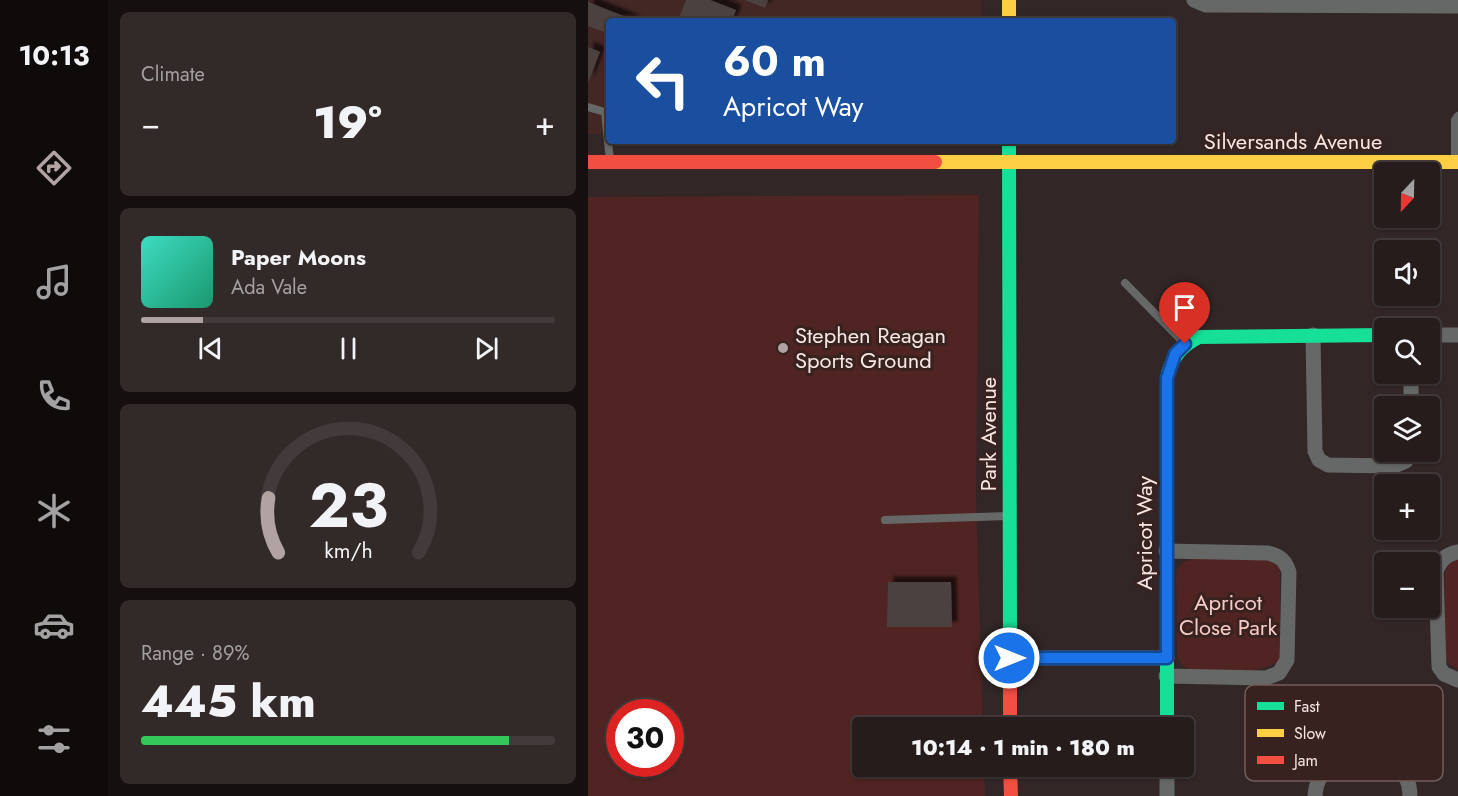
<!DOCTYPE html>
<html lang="en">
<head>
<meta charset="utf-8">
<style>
  :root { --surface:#261c1c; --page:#322929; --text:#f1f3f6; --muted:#a4a1a3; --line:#423a3b; --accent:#b1a3a2 }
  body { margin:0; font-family:Jost,sans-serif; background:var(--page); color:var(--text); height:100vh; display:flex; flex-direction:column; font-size:22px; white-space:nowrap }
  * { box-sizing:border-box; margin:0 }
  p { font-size:20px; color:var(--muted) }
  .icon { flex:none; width:33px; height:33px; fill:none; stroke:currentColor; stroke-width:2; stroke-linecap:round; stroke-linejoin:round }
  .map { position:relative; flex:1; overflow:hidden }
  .side { display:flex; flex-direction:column; gap:12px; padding:12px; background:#150f0f; width:480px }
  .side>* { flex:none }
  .hud { position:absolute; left:18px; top:18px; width:570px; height:126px; border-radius:6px; box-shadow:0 2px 4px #0004,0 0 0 2px var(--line); background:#1a4fa0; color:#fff; overflow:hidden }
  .needle { width:39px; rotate:202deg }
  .fabs { position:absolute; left:786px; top:162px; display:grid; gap:12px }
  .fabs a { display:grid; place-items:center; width:66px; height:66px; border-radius:6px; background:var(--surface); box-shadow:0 2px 4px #0004,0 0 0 2px var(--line); font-size:30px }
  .speed { position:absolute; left:18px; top:699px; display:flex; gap:12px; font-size:30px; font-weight:700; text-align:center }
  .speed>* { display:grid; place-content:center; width:78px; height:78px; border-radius:50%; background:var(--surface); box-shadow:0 2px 4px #0004,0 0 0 2px var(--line); line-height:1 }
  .speed .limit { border:9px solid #d22; background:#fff; color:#111 }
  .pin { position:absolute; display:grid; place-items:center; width:51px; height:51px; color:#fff; margin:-62px -26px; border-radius:50% 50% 50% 0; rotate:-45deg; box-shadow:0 0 6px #0007 }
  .pin .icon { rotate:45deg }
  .me { position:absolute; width:66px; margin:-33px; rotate:90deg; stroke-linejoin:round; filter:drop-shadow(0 0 4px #0008) }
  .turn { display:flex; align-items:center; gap:21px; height:126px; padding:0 18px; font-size:27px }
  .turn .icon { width:78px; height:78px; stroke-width:2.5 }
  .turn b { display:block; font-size:42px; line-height:51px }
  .big { font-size:45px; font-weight:800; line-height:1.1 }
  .side .card { flex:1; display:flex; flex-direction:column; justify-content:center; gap:9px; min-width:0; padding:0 21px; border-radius:9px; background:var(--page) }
  .side .dial { align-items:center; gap:0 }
  .dial svg { height:156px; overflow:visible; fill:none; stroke:var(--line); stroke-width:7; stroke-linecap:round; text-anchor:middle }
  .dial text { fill:var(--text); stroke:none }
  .song { display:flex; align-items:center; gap:18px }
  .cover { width:72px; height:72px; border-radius:9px; background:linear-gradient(135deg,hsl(170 70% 55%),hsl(160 70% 35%)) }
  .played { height:6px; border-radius:3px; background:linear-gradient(90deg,var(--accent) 15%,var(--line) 15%) }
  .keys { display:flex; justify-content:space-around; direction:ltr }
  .heat { display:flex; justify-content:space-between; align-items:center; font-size:33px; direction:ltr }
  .charge { height:9px; border-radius:4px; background:linear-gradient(90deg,#34c759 89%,var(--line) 0) }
  .trip { position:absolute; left:264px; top:717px; width:342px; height:60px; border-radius:6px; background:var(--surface); box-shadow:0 2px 4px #0004,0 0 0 2px var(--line); font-weight:800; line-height:60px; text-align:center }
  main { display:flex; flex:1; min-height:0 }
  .dock { display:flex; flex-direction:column; width:108px; justify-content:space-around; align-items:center; background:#0f0b0b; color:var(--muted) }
  .dock .icon { width:42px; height:42px }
  .dock .current { color:var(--accent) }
  .dock b { font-size:27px; color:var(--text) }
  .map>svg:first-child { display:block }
</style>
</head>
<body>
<main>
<nav class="dock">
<b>10:13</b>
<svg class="icon current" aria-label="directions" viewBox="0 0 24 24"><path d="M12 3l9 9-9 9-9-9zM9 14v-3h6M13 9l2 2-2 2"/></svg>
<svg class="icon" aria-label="music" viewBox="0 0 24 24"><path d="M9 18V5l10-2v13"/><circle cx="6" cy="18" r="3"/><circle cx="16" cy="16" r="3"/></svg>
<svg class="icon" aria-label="phone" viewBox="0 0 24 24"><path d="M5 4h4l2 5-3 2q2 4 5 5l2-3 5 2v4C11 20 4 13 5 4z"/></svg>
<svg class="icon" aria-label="climate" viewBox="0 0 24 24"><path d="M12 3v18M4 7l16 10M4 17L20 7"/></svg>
<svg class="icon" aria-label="car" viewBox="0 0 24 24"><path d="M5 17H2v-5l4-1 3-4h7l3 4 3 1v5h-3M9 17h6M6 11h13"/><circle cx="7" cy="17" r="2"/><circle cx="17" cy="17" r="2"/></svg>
<svg class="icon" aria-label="filters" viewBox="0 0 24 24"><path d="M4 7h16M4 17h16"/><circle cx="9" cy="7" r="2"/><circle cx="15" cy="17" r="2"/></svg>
</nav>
<section class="side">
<div class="card"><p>Climate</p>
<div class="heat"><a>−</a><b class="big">19°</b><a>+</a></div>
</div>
<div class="card">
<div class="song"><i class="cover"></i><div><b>Paper Moons</b><p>Ada Vale</p></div></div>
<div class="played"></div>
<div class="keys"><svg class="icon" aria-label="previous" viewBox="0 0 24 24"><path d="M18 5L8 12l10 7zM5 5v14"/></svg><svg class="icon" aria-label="pause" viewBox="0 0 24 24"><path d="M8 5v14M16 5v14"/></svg><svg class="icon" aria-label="next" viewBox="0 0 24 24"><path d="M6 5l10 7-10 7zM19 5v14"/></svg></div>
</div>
<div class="card dial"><svg viewBox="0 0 100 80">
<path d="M14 69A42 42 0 1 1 86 69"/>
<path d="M14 69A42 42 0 0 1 9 41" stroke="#b1a3a2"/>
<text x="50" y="56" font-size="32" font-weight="700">23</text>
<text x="50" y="72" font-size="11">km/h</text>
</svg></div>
<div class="card"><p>Range · 89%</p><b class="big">445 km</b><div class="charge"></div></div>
</section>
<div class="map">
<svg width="870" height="796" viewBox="0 0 870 796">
  <defs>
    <filter id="shadow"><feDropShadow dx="5.5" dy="-5.5" stdDeviation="1.5" flood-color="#0009"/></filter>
  </defs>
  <rect width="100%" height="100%" fill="#322626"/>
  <path fill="#422724" d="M0 0H393V21H21V134H0Z"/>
  <path fill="#4f2422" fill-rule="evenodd" d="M391 195 388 500 395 727 274 728V766L396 767 397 796H0V197ZM32 712H82V764H32Z
    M606 558 684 560 692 568V659C678 676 630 670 609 670 599 670 593 666 589 657L588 570 596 562Z
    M870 559V669L862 665 857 655 856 576 861 564Z"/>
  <path fill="#4c4241" filter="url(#shadow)" d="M98 0H122L148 10 144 21H90Z
    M157 0H180L177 8Z
    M0 2 48 21H21V34L0 26Z
    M0 47 12 52 0 83Z
    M300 582H363L364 627H299Z"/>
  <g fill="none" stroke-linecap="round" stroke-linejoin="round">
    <path stroke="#666767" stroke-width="8" d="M0 107 17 112 22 161
      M867 160V120L870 116
      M537 283 597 344
      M297 520 420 516"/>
    <path stroke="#666767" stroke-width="15" d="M606 0 618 5 870 6
      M725 335 727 451 731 460 740 465 806 466 818 461 822 452
      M842 335H870
      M823 374V406
      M578 551 680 553C692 556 697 560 701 572L699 660 691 673 678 678 578 676
      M870 552C858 554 853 560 848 571L851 667 856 674 870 680
      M421 658H579
      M579 766V796
      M727 796C728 782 733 771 747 765 779 764 821 751 822 796"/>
    <path stroke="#16e098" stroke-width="14" d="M421 141 422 650
      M579 728V378C583 358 593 346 611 337L796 335"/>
    <path stroke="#ffcf43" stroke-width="14" d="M421 0V21
      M347 162H870"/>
    <path stroke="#f24e42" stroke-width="14" d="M0 162H347
      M422 650V728
      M422 766 423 796"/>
  </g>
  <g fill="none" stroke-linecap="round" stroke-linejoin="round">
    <defs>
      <path id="route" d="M421 658H579V378L587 354 597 344"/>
    </defs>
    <use href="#route" stroke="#114b97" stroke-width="15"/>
    <use href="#route" stroke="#1a73e8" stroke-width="10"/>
  </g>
  <circle fill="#b1a3a2" stroke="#382220" stroke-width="2" cx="195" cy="348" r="6"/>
  <g text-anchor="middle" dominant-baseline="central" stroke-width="6" stroke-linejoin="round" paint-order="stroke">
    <g font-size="22" fill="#f6e6e4" stroke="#382220">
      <text x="705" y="141">Silversands Avenue</text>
      <text transform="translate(400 434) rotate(-90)">Park Avenue</text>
      <text transform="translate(556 533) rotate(-90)">Apricot Way</text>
    </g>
    <g font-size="22" fill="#f6e6e4" stroke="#382220" text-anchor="start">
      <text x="207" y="335">Stephen Reagan<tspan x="207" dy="25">Sports Ground</tspan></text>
    </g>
    <g font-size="22" fill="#f7cbc6" stroke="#382220">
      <text x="640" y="602">Apricot<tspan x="640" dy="25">Close Park</tspan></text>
    </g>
  </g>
  <rect x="657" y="685" width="198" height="96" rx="9" fill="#382220" stroke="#715d5b" stroke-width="1.5"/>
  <rect x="669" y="702" width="27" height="8" fill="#16e098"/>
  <rect x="669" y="729" width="27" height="8" fill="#ffcf43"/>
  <rect x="669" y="756" width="27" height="8" fill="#f24e42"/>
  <g font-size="16" fill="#f6e6e4">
    <text x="706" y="712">Fast</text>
    <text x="706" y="739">Slow</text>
    <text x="706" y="766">Jam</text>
  </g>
</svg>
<div class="fabs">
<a><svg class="needle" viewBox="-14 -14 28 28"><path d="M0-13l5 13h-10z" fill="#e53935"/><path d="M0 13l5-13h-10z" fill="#a4a1a3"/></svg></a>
<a><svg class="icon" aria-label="sound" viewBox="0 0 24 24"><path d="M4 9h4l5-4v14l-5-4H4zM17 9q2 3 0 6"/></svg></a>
<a><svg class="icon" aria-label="search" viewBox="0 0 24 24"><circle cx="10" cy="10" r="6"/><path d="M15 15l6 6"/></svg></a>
<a><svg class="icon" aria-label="layers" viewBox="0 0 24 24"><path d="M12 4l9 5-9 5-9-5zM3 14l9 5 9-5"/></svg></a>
<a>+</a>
<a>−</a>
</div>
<div class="speed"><div class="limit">30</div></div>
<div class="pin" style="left:597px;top:344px;background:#d93025"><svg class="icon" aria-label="arrive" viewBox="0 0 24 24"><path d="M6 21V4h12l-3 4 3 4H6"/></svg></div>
<svg class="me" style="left:421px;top:658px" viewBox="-20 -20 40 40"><circle r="17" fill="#1a73e8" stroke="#fff" stroke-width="3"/><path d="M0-11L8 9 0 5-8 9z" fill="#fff"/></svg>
<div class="trip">10:14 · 1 min · 180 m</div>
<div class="hud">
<div class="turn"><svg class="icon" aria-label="left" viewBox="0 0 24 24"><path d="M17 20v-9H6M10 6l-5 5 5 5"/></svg><div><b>60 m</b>Apricot Way</div></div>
</div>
</div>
</main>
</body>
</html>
